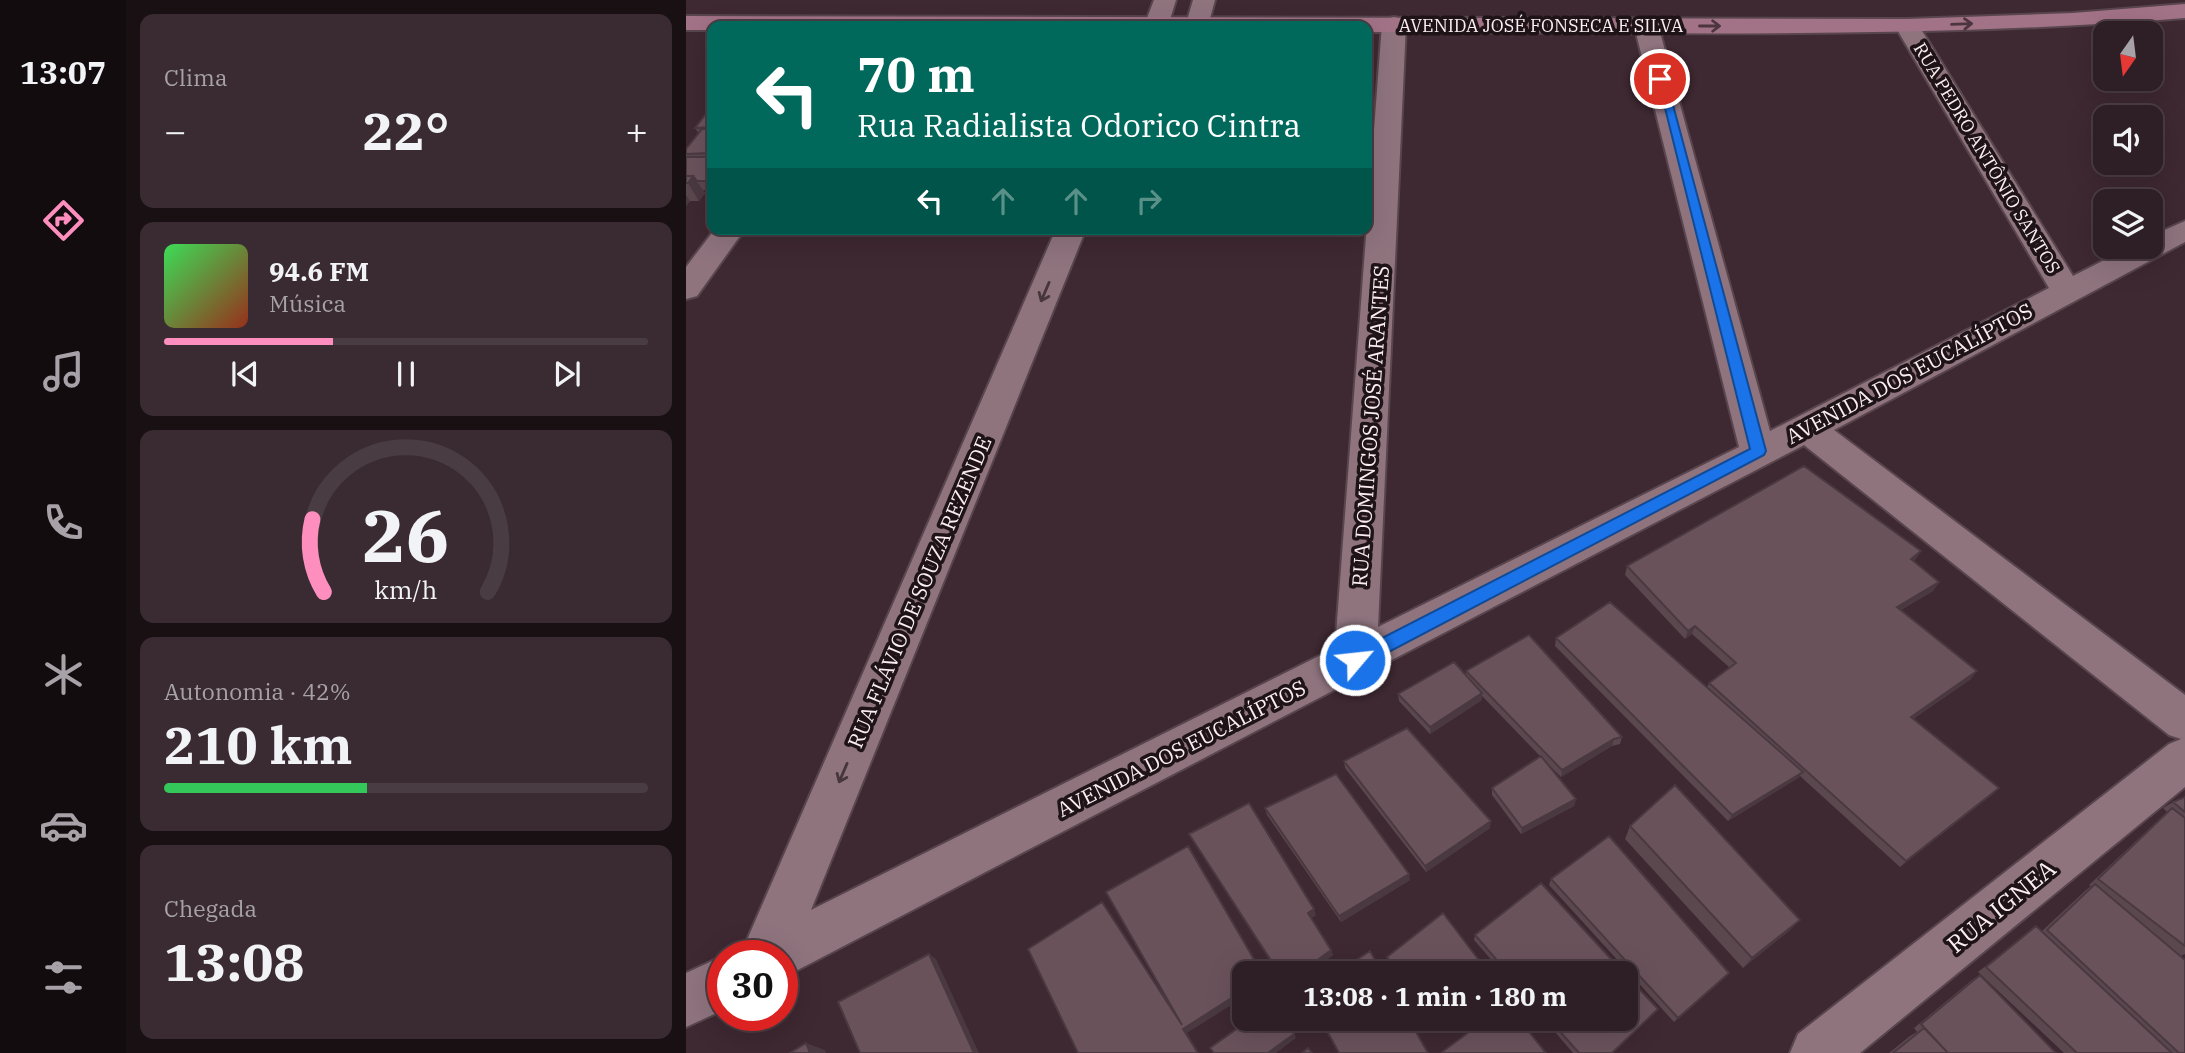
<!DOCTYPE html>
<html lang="pt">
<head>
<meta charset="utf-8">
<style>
  :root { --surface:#2e1e25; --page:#3a2b32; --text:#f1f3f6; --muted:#a7a2a7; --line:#493c42; --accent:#fd8ebe }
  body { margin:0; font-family:"IBM Plex Serif",serif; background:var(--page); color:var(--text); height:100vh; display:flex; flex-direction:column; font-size:26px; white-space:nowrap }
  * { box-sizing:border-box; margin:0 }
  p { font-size:23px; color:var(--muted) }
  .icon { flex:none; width:38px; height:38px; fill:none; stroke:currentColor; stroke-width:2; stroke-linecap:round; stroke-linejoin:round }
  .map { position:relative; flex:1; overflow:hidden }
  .drawer { display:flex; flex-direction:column; gap:14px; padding:14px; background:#191014; width:560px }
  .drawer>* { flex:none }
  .banner { position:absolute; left:21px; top:21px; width:665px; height:214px; border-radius:14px; box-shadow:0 7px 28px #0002,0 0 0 2px var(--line); background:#00695c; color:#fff; overflow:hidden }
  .needle { width:46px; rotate:194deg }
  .controls { position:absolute; left:1407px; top:21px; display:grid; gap:14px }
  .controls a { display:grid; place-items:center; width:70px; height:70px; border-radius:14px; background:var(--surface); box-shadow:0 7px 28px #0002,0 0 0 2px var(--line); font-size:35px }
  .speed { position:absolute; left:21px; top:940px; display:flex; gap:14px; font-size:35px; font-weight:700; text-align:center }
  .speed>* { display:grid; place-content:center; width:91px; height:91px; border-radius:50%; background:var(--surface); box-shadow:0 7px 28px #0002,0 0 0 2px var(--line); line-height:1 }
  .speed .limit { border:10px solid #d22; background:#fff; color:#111 }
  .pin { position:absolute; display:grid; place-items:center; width:60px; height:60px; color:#fff; margin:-30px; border:4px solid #fff; border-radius:50%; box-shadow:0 2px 7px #0007 }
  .me { position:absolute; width:77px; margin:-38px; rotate:62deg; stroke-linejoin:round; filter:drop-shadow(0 0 5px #0008) }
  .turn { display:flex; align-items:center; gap:24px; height:147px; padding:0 35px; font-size:32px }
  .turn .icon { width:91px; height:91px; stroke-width:2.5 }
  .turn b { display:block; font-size:49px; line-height:60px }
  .lanes { display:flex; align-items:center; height:66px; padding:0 35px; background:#0003; justify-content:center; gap:35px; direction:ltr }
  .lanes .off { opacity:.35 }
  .big { font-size:52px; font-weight:800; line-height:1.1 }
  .drawer .tile { flex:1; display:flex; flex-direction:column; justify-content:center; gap:10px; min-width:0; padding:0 24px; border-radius:14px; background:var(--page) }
  .drawer .dial { align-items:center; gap:0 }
  .dial svg { height:182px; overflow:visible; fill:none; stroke:var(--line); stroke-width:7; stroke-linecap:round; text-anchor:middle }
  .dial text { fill:var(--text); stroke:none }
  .song { display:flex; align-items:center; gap:21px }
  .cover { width:84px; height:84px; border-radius:10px; background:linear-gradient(135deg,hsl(130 70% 55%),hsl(10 70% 35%)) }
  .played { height:7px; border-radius:4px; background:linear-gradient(90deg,var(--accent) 35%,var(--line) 35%) }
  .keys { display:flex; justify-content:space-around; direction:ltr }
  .heat { display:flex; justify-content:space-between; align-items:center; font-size:38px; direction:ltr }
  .charge { height:10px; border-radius:5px; background:linear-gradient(90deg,#34c759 42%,var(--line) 0) }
  .trip { position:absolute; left:546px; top:961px; width:406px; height:70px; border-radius:14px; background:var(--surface); box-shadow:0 7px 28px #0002,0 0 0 2px var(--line); font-weight:800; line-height:70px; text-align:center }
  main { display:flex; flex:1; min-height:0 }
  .menu { display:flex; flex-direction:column; width:126px; justify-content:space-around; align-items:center; background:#120c0f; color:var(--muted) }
  .menu .icon { width:49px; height:49px }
  .menu .current { color:var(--accent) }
  .menu b { font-size:32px; color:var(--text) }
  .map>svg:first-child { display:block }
</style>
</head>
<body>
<main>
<nav class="menu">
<b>13:07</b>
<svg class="icon current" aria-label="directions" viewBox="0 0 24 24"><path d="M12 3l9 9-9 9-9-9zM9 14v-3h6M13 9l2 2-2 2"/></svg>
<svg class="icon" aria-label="music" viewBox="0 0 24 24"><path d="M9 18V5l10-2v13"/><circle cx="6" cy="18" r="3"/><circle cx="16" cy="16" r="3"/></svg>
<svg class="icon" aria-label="phone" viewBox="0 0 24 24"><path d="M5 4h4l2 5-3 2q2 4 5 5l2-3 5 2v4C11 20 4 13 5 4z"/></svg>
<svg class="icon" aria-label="climate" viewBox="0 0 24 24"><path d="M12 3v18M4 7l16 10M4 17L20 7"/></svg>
<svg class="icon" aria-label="car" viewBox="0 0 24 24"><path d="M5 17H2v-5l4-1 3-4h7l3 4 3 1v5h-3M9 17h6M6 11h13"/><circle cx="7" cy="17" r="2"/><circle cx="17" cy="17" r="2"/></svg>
<svg class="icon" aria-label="filters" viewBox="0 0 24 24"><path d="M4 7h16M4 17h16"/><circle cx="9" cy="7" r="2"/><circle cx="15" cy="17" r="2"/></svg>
</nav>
<section class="drawer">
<div class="tile"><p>Clima</p>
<div class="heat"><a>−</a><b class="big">22°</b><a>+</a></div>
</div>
<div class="tile">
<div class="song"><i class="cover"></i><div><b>94.6 FM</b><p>Música</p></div></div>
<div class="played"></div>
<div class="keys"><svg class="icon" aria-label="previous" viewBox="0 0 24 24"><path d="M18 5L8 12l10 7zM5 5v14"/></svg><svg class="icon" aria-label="pause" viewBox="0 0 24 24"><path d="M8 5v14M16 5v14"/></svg><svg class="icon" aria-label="next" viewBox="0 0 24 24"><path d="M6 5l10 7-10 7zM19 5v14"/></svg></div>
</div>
<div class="tile dial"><svg viewBox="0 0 100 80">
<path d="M14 69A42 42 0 1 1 86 69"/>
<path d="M14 69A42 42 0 0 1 9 37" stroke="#fd8ebe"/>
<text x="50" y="56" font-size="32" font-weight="700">26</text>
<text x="50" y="72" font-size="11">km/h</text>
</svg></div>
<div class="tile"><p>Autonomia · 42%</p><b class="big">210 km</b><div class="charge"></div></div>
<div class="tile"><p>Chegada</p><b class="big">13:08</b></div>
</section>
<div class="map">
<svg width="1499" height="1053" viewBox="0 0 1499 1053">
  <rect width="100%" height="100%" fill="#3e2831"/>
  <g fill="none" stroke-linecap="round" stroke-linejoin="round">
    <defs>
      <path id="street" d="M468 0H490L482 26H458Z
        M507 0H529L522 26 500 24Z
        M708 17 716 19 720 24 692 627 1053 447 948 25 952 20H968L972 25 1084 431 1363 288 1209 26 1213 21H1229L1233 26 1387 276 1444 247H1465V236L1499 221V242L1148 430 1499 695V787L1174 1053H1104L1112 1034 1483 744 1495 739 1483 735 1118 445 104 974 96 977V956H54L370 229H400L125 910 649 648 696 24 700 19Z
        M29 229H59L11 296 0 299V267Z
        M37 956V1010L0 1027V973Z"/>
      <path id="secondary" d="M1499 4V18C1227 40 954 32 681 32V26H26V30H0V16L1221 19 1387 13Z"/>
    </defs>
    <use href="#street" stroke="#58454d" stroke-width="4"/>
    <use href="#secondary" stroke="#58454d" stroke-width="4"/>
    <use href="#street" fill="#8f747e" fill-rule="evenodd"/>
    <use href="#secondary" fill="#a27286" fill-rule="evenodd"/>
  </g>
  <path fill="#5b474e" d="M26 106V190H17L19 193 13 201H4L0 206V149L13 134 9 128Z
    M1235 551 1228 561 1253 582 1247 591 1215 610 1285 679 1227 719 1313 788 1214 867 1114 776 1112 778 1042 821 869 646 870 638 1021 688 1023 683 1044 668 1006 634 999 639 939 575 941 566Z
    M780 671 936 737 934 744 926 746 875 777 859 761 890 799 888 806 835 834 806 795V788L854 756 796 696V700L744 734 713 701 712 694 780 675Z
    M658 761 804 828 740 872 659 768Z
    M1499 797V954L1495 956 1499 1053H1378L1292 972 1342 932 1350 926 1356 931 1400 890 1405 886 1403 885 1481 812 1477 808 1487 802Z
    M579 808 724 880 655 922 581 815Z
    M944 826 1104 930 1057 968 939 839Z
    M503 834 630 915 625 918 645 950 647 955 622 973H592Z
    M865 879 1043 973 988 1022 863 885Z
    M789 935 938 973H817L788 940Z
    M701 957 802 973H710L702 962Z
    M1294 975 1370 1053H1203L1224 1036 1231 1032 1228 1028 1286 980Z
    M968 1013 927 1053H887L857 1018H940Z"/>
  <path fill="#4a3940" d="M7 176 19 193 13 201 2 183Z
    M0 195 4 201 0 206Z
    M1235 551 1229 560 1220 567 1225 559Z
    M1253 582 1247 591 1206 615 1211 607Z
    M1009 626 1006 634 999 639 1002 631Z
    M1291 671 1285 679 1219 724 1225 717Z
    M796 693V700L744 734V727Z
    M928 739 926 746 875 777 876 770Z
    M1117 772 1112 778 1042 821 1046 815Z
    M1313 788 1306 795 1214 867 1220 861Z
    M890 799 888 806 835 834 836 828Z
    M805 821 804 828 740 872 739 866Z
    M723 874 724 880 655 922 653 916Z
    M416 902 499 1028 558 990V997L501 1033 513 1053H512Z
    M628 909 630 915 624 919 622 913Z
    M1114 920 1104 930 1057 968 1066 958Z
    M645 950 647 955 622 973H614Z
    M243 954 250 959 293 1053H288Z
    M1043 973 1039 978 988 1022 992 1018Z
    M603 1018 610 1038 590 1053H582Z
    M120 1043 139 1050 140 1053H124Z"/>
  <path fill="#6a525b" stroke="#4a3940" stroke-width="2" d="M26 106V127L9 128Z
    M16 129H26V153L0 154V149Z
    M0 157H26V181H11L7 176H0Z
    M0 176H7L2 183H0Z
    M1118 466 1235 551 1225 559 1253 582 1211 607 1291 671 1225 717 1313 788 1220 861 1023 683 1050 663 1009 626 1002 631 941 566Z
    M924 602 1117 772 1046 815 870 638Z
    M843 635 936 737 928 739 876 770 780 671Z
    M768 662 796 693 744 727 712 694Z
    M721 728 805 821 739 866 658 761Z
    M855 756 890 799 836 828 806 788Z
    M650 774 723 874 653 916 579 808Z
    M989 785 1114 920 1066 958 944 826Z
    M1499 797V812L1487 802Z
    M563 803 628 909 622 913 645 950 614 973H593L503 834Z
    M1486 808 1499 818V946L1412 879Z
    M923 836 1043 973 992 1018 865 879Z
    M502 846 576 973H558V990L497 1029 512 1053H392L342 949 416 902 496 1025 420 892Z
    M855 883 938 973H822L789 935Z
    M1409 884 1499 960V1053H1493L1361 930Z
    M757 913 802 972 712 973 701 957Z
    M1350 926 1486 1053H1391L1300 967Z
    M684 951 696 973H651Z
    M243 954 288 1053H174L152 1002Z
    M940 975 972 1009 926 1053H893L862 1018H940Z
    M1294 975 1370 1053H1262L1235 1024Z
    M566 1018H603L608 1034 582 1053H528L524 1048Z
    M634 1018H722L742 1053H653Z
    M802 1018H832L860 1053H757L756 1052Z
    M1238 1028 1262 1053H1207Z
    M120 1043 124 1053H104Z
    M622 1048 626 1053H616Z"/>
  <defs><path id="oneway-shaft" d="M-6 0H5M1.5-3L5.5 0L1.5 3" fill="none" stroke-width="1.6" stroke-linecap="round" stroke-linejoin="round" transform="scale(1.75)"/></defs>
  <g stroke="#4c353e">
    <use href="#oneway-shaft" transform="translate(1276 24) rotate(-2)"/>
    <use href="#oneway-shaft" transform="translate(1024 26)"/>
  </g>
  <g stroke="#46363c">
    <use href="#oneway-shaft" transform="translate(359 292) rotate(113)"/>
    <use href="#oneway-shaft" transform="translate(157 773) rotate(113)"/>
  </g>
  <path fill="#1a73e8" stroke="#114b97" stroke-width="2" d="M971 76 980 79 1080 451 1078 455 676 666 669 668 663 666 661 660 663 655 1064 449Z"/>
  <g text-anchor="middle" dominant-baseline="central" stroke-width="7" stroke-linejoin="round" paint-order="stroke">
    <g font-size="18" fill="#fcedf2" stroke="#1e1418">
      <text x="855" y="25">AVENIDA JOSÉ FONSECA E SILVA</text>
      <text transform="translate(1301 158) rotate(59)">RUA PEDRO ANTÔNIO SANTOS</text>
    </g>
    <g font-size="21" fill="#fcedf2" stroke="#1e1418">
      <text transform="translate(1223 373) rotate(-28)">AVENIDA DOS EUCALÍPTOS</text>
      <text transform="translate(684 426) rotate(-86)">RUA DOMINGOS JOSÉ ARANTES</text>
      <text transform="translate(233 592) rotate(-67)">RUA FLÁVIO DE SOUZA REZENDE</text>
      <text transform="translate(495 748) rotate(-27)">AVENIDA DOS EUCALÍPTOS</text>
    </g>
    <g font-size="24" fill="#fcedf2" stroke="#1e1418">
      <text transform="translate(1315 906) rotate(-39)">RUA IGNEA</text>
    </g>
  </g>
</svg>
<div class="controls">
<a><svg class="needle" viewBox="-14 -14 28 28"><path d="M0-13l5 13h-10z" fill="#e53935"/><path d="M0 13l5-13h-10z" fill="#a7a2a7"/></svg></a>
<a><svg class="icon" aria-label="sound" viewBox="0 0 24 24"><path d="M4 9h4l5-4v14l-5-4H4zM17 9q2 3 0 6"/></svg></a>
<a><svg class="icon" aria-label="layers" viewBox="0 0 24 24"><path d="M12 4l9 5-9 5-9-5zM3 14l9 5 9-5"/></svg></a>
</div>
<div class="speed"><div class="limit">30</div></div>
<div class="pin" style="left:974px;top:79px;background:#d93025"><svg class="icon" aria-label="arrive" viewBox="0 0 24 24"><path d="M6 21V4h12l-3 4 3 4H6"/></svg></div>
<svg class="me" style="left:669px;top:660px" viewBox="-20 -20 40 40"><circle r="17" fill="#1a73e8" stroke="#fff" stroke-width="3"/><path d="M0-11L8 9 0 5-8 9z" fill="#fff"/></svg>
<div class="trip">13:08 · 1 min · 180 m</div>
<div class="banner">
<div class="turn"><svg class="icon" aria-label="left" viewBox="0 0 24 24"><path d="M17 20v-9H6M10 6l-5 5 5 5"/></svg><div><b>70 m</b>Rua Radialista Odorico Cintra</div></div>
<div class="lanes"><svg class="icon" aria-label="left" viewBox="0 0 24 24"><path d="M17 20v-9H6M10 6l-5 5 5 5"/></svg><svg class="icon off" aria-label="ahead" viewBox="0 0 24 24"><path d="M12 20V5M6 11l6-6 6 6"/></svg><svg class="icon off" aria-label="ahead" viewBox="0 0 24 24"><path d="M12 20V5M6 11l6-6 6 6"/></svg><svg class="icon off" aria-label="right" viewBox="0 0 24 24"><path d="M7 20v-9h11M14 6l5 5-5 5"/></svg></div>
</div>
</div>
</main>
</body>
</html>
